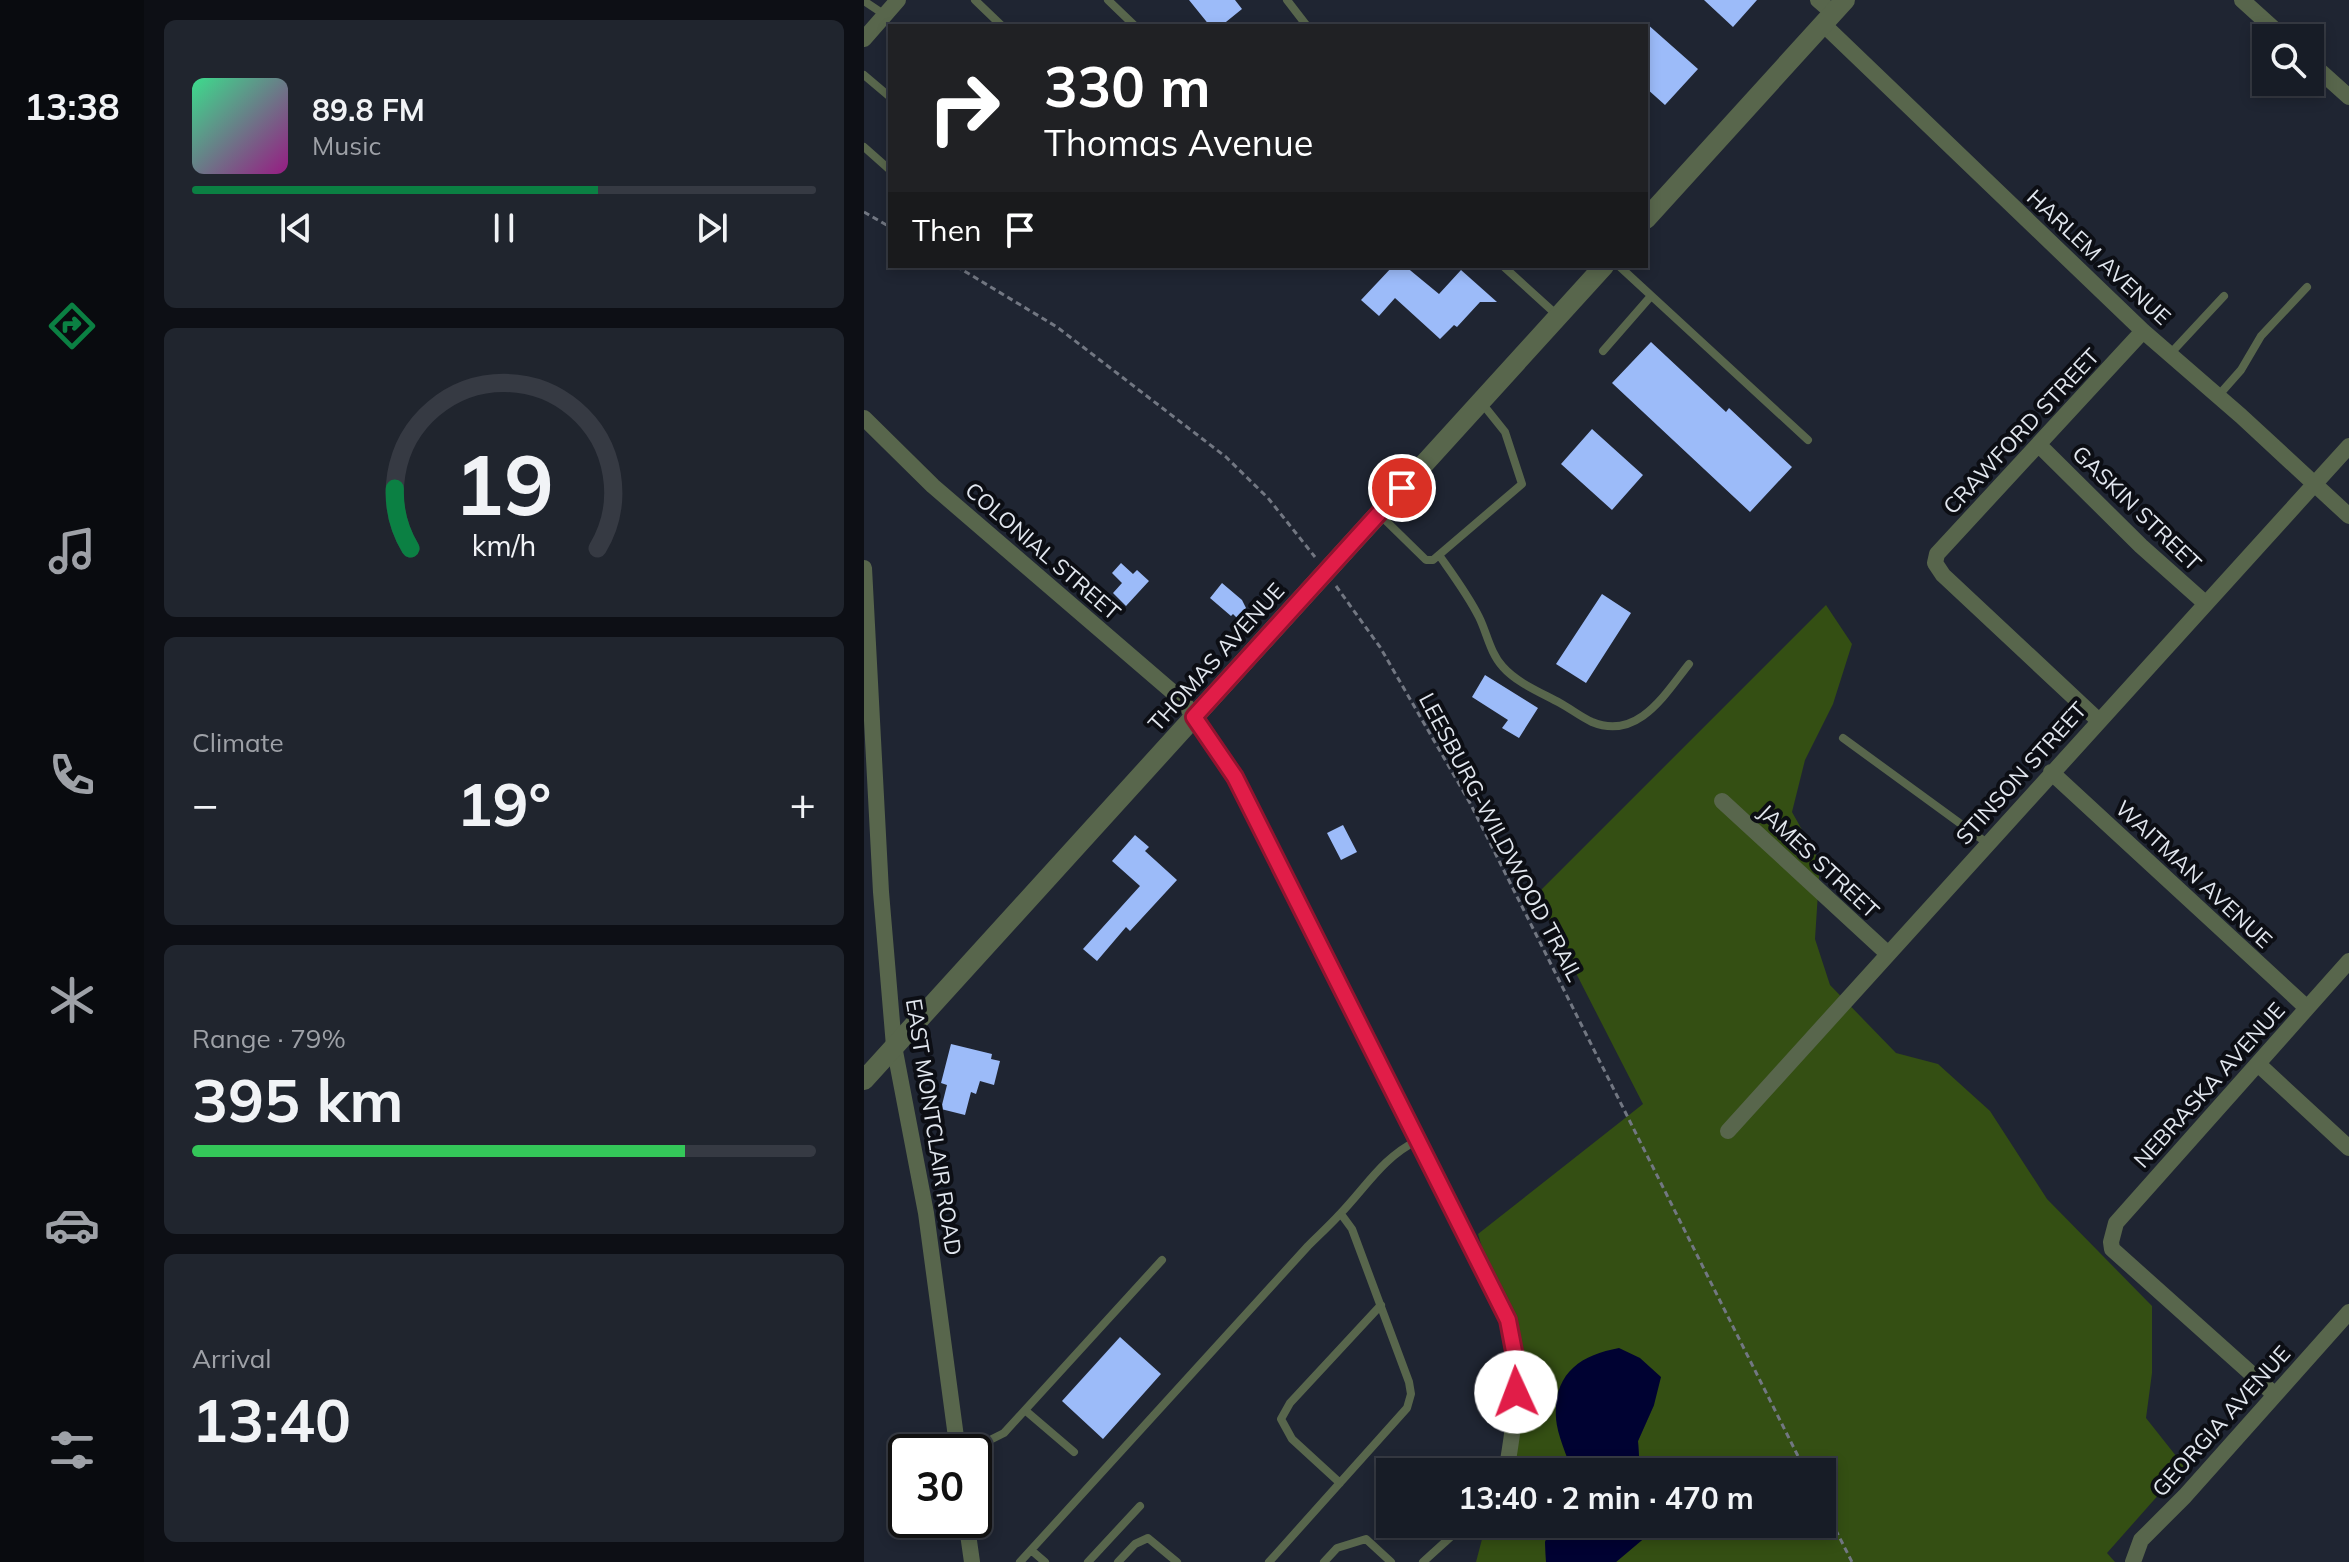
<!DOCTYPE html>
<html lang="en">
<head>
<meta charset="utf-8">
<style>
  :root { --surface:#171c26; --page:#20252e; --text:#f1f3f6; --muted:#9ea1a7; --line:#363a43; --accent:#0b8043 }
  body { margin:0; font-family:Mulish,sans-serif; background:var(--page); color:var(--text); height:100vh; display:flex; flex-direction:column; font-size:30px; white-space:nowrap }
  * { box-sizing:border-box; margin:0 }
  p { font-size:26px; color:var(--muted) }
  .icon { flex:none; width:44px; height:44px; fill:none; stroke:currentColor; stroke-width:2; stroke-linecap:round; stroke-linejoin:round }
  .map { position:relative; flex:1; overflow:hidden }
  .side { display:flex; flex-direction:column; gap:20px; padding:20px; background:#0d0f15; width:720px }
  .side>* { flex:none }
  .guide { position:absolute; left:24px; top:24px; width:760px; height:244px; border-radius:0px; box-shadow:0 4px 12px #0003,0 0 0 2px var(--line); background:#202124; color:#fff; overflow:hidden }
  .buttons { position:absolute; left:1388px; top:24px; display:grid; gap:16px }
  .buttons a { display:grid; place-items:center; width:72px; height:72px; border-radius:0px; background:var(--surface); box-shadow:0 4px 12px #0003,0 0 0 2px var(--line); font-size:40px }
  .speed { position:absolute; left:24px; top:1434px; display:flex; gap:16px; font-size:40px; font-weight:700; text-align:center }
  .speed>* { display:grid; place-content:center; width:104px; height:104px; border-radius:50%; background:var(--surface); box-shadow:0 4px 12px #0003,0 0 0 2px var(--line); line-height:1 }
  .speed .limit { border:4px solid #111; border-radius:12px; background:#fff; color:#111 }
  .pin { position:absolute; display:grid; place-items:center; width:68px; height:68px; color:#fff; margin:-34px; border:4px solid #fff; border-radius:50%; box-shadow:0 2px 8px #0007 }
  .me { position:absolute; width:88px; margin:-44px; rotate:358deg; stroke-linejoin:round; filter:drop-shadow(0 0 6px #0008) }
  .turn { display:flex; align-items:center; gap:28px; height:168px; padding:0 24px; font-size:36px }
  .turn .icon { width:104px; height:104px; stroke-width:2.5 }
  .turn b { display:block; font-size:56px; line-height:68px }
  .then { display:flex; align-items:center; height:76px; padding:0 24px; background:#0003; gap:16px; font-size:30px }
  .big { font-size:60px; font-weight:700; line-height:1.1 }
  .side .widget { flex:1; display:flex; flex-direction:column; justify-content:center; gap:12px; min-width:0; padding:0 28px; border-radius:12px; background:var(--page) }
  .side .dial { align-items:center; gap:0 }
  .dial svg { height:208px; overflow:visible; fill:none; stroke:var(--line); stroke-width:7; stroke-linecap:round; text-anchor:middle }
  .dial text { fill:var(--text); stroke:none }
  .song { display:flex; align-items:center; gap:24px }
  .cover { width:96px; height:96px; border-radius:12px; background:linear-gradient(135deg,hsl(150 70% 55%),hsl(310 70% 35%)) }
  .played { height:8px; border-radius:4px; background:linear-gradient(90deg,var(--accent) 65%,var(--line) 65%) }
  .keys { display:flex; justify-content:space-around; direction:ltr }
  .heat { display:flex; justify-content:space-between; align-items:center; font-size:44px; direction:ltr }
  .charge { height:12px; border-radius:6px; background:linear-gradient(90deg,#34c759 79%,var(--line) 0) }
  .trip { position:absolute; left:512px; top:1458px; width:460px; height:80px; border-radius:0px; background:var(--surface); box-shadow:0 4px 12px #0003,0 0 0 2px var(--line); font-weight:700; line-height:80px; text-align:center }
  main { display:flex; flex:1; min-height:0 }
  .menu { display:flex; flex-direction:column; width:144px; justify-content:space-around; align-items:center; background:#090b0f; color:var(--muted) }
  .menu .icon { width:56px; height:56px }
  .menu .active { color:var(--accent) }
  .menu b { font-size:36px; color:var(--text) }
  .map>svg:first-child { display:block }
</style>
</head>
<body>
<main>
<nav class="menu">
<b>13:38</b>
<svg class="icon active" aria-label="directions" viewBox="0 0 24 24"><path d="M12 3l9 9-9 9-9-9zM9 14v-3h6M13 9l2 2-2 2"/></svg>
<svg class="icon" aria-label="music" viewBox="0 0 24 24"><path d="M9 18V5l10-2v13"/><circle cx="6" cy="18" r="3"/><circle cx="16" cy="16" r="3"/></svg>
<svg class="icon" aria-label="phone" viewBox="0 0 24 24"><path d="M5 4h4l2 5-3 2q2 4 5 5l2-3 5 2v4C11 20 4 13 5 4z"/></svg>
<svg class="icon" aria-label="climate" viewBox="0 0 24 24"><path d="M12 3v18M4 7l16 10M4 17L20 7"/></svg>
<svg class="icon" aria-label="car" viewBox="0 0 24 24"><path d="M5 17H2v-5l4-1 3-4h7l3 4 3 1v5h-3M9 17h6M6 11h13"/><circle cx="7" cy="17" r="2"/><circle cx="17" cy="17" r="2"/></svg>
<svg class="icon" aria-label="filters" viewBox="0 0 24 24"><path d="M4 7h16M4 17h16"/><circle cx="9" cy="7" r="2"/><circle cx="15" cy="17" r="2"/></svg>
</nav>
<section class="side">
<div class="widget">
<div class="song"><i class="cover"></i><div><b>89.8 FM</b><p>Music</p></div></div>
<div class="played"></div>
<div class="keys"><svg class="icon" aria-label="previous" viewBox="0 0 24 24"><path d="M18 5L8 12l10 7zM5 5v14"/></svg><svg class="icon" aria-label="pause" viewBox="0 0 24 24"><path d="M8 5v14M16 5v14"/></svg><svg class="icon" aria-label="next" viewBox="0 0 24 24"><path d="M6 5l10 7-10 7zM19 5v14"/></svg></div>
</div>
<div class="widget dial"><svg viewBox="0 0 100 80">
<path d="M14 69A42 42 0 1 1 86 69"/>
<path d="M14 69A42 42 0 0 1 8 46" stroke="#0b8043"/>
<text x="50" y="56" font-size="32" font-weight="700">19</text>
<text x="50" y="72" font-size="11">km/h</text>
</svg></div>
<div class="widget"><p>Climate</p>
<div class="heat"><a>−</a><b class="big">19°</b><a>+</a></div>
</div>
<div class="widget"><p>Range · 79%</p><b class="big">395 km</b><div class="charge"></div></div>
<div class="widget"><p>Arrival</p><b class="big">13:40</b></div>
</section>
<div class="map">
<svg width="1485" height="1562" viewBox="0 0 1485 1562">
  <rect width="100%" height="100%" fill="#1f2532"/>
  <path fill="#344f13" d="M962 605 988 644 969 704 941 760 928 812 956 862 951 939 966 985 1032 1053 1074 1064 1126 1111 1183 1199 1288 1306V1373L1282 1418 1320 1466 1243 1553 1251 1562H752L784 1535 789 1524H958V1472H776L774 1441 790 1405 692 1419 708 1472H634L642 1441 647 1344 614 1234 779 1104 672 895Z
    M622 1524H689L681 1542 682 1562H612Z"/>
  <path fill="#000232" d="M755 1348 776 1358 797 1377 790 1405 774 1441 776 1472H708C703 1455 693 1435 692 1418 689 1374 716 1355 755 1348Z
    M689 1524H789L784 1535 752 1562H682L681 1542Z"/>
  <path fill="#9cbbf9" d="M325 0H371L378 9 357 26H346Z
    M840 0H893L869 27Z
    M782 23 834 69 801 105 782 88Z
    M529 266H541L575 294 597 270 633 302H616L593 327 590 325 576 339 531 298 515 316 497 300Z
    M787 342 862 412 865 408 928 467 886 512 748 383Z
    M728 429 779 475 748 510 697 464Z
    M257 563 269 574 273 570 285 581 262 606 249 593 258 583 248 573Z
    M358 583 378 600 382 608 373 618 369 614 367 616 346 598Z
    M738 594 767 613 722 683 692 664Z
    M621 675 674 708 655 738 638 728 644 720 608 697Z
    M479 825 493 852 477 860 463 833Z
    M271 835 285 847 281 851 313 880 266 931 262 927 233 961 219 949 276 886 248 861Z
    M87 1044 128 1054 127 1059 136 1061 130 1085 116 1081 112 1094 107 1092 101 1115 77 1109 83 1085 77 1083Z
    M256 1337 297 1374 239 1439 198 1401Z"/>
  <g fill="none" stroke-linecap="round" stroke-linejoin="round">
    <path stroke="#727782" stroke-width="3" stroke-dasharray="6 4" stroke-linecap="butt" d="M0 212 26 227
      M92 266 193 327 362 457 404 498 451 557
      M472 586 516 647 606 803 942 1472
      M958 1503 988 1562"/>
    <path stroke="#58664c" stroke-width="8" d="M111 0 138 26
      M244 0 271 26
      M423 0 443 26
      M0 1 21 15
      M0 75 26 97
      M0 147 26 170
      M639 266 694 316
      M755 266 944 440
      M739 351 787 296
      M1306 354 1360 296
      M1354 396 1377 370 1397 336 1443 287
      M516 515 562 560H569L658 484 641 432 617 402
      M575 555C589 575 604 595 615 617 623 633 626 653 639 667 653 683 678 693 696 703 707 709 717 717 728 722 774 741 801 694 825 664
      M979 738 1123 843
      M162 1411 210 1452
      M94 1451 114 1446 140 1433 298 1260
      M476 1483 428 1439 417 1419 426 1403 517 1305
      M167 1550 181 1562
      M156 1562 444 1246C455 1235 466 1225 476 1214 503 1186 518 1158 554 1140
      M224 1562 276 1506
      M254 1562 271 1544 284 1538 313 1562
      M405 1562 543 1408 547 1394 545 1382 488 1229 477 1214
      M460 1562 473 1548 502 1539 527 1562
      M559 1562 591 1533"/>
    <path stroke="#58664c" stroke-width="16" d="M954 0 969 13
      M1378 0 1420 38
      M959 24 1279 331 1377 416 1485 516
      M0 39 34 0
      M1446 62 1485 97
      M0 418 69 486 319 701 371 777 644 1320C658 1370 651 1422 642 1472
      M1175 445 1277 546 1341 603
      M0 568 17 892 30 1046 62 1213 94 1452
      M1234 720 1079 575 1071 563 1073 554 1279 331
      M1187 772 1443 1008
      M858 801 1023 953
      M1394 1064 1485 1148
      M864 1131 1485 446
      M1410 1394 1248 1249 1247 1242 1252 1223 1485 961
      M102 1520 108 1562
      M591 1532 615 1524
      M1269 1562 1277 1540 1321 1496 1485 1312"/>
    <path stroke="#58664c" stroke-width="20" d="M782 219 981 0
      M0 1080 740 266"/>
  </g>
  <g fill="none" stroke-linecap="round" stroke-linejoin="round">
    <defs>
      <path id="route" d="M538 488 330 717 371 777 644 1320 653 1367 652 1392"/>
    </defs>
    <use href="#route" stroke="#92132f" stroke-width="20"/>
    <use href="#route" stroke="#e11d48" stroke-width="14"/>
  </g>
  <g text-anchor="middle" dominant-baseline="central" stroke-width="8" stroke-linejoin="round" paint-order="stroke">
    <g font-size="22" fill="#e2e7ef" stroke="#0c0e14">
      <text transform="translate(1235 257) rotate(43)">HARLEM AVENUE</text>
      <text transform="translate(1157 431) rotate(-47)">CRAWFORD STREET</text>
      <text transform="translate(1273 508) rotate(44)">GASKIN STREET</text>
      <text transform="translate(179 551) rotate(41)">COLONIAL STREET</text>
      <text transform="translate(352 657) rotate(-48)">THOMAS AVENUE</text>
      <text transform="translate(1157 773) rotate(-48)">STINSON STREET</text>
      <text transform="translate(637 837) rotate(62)">LEESBURG-WILDWOOD TRAIL</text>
      <text transform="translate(955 861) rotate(43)">JAMES STREET</text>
      <text transform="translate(1330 874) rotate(43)">WAITMAN AVENUE</text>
      <text transform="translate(1345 1085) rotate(-48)">NEBRASKA AVENUE</text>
      <text transform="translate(70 1127) rotate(81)">EAST MONTCLAIR ROAD</text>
      <text transform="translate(1357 1421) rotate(-48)">GEORGIA AVENUE</text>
    </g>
  </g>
</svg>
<div class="buttons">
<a><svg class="icon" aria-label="search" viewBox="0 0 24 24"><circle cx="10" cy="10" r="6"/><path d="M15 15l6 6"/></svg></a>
</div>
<div class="speed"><div class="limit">30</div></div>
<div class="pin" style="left:538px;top:488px;background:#d93025"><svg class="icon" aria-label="arrive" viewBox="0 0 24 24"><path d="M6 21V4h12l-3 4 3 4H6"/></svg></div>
<svg class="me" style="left:652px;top:1392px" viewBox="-20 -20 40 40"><circle r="19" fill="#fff"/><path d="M0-13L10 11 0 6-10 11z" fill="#e11d48"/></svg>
<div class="trip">13:40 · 2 min · 470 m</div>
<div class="guide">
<div class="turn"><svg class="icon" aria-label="right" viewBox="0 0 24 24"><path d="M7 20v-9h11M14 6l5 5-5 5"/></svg><div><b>330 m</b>Thomas Avenue</div></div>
<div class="then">Then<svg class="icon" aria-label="arrive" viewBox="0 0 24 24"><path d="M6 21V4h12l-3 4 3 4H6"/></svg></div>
</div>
</div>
</main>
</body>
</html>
